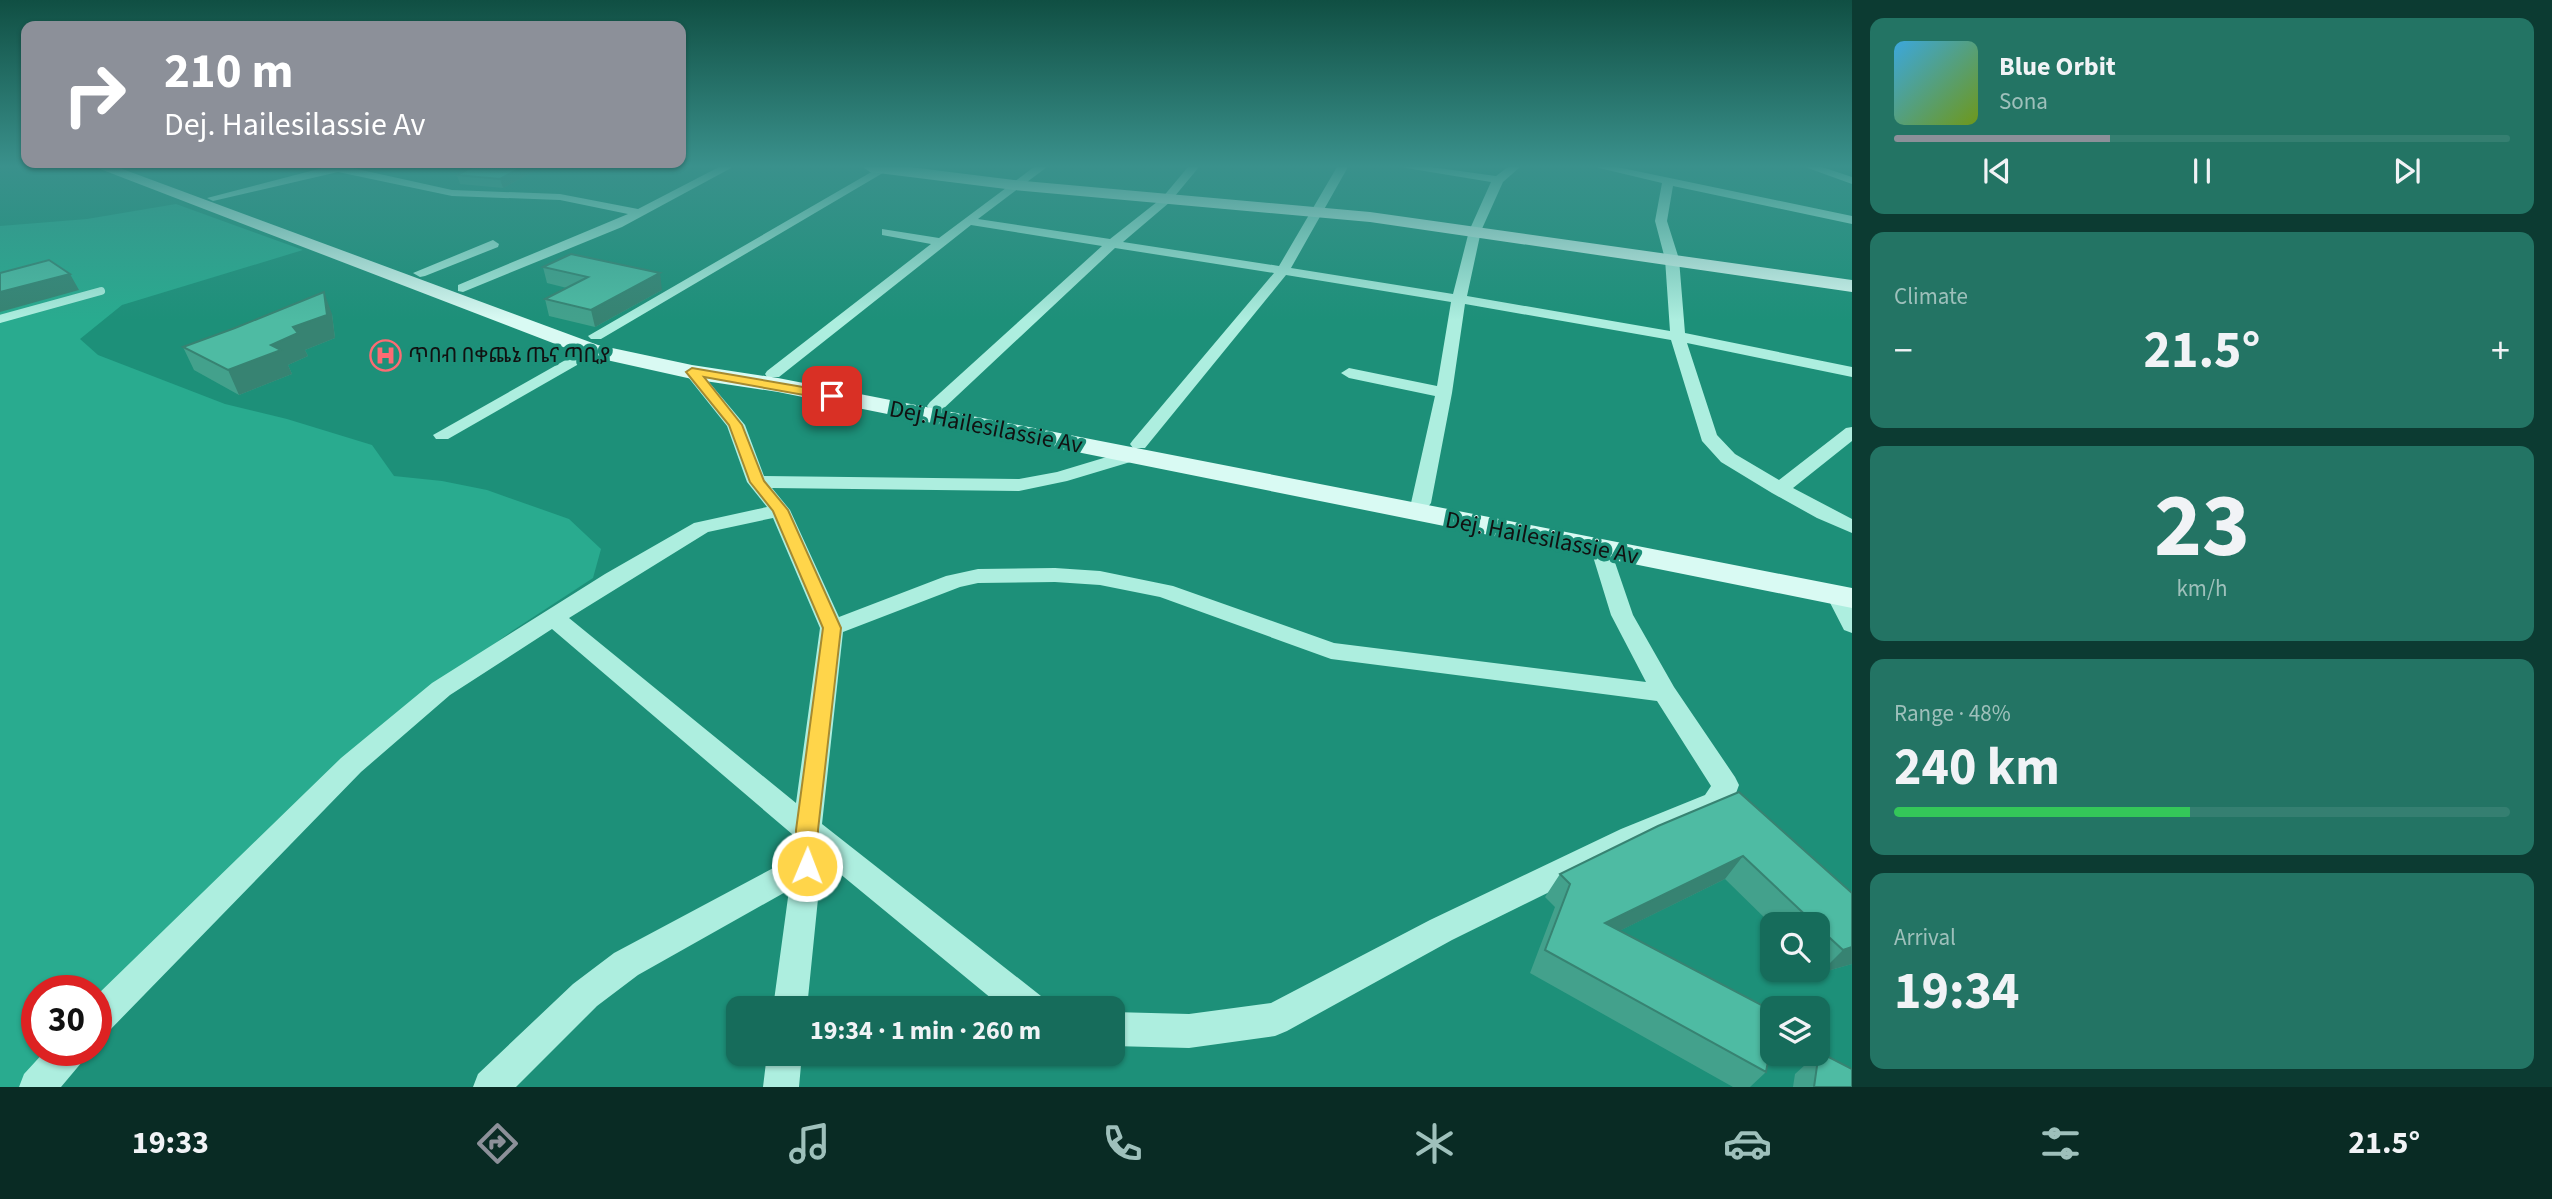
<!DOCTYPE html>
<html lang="en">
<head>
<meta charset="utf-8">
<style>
  :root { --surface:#166c5b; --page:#237464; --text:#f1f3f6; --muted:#9ec0bb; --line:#357f71; --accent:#8c9099 }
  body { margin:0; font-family:"Source Sans 3","Noto Sans Ethiopic",sans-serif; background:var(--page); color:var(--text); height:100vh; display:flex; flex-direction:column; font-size:26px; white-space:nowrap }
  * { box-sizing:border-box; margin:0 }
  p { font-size:23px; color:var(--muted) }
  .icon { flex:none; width:38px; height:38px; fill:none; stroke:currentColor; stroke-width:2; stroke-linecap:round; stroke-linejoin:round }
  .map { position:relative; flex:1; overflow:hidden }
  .side { display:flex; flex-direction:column; gap:18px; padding:18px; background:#0c3b32; width:700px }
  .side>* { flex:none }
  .top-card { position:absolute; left:21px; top:21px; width:665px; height:147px; border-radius:14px; box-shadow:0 2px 5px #0004; background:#8c9099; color:#fff; overflow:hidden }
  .buttons { position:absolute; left:1760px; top:912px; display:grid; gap:14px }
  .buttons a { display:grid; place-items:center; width:70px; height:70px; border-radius:14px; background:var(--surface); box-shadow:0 2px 5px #0004; font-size:35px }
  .speed { position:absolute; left:21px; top:975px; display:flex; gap:14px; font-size:35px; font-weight:700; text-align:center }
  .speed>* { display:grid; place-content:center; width:91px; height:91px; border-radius:50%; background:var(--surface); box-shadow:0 2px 5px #0004; line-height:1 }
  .speed .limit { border:10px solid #d22; background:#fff; color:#111 }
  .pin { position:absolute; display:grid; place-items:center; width:60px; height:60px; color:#fff; margin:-30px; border-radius:14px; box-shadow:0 4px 10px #0006 }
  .me { position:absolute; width:77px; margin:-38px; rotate:1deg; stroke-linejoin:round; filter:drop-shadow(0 0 5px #0008) }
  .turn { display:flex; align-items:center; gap:24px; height:147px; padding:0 28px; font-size:32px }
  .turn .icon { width:91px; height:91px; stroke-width:2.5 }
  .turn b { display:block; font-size:49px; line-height:60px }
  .big { font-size:52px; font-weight:700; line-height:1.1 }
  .side .widget { flex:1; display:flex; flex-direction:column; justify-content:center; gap:10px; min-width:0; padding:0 24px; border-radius:14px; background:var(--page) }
  .side .dial { align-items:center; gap:0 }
  .dial b { font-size:91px; line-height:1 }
  .song { display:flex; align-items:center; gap:21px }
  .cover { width:84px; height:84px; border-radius:10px; background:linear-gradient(135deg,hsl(200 70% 55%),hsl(80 70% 35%)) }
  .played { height:7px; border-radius:4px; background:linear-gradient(90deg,var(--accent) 35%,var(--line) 35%) }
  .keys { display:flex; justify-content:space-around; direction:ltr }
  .heat { display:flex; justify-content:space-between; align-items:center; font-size:38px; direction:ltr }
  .charge { height:10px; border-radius:5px; background:linear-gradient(90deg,#34c759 48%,var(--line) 0) }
  .trip { position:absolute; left:726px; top:996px; width:399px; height:70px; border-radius:14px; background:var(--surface); box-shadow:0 2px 5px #0004; font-weight:700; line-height:70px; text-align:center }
  .dock { display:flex; height:112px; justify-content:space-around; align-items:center; background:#092b24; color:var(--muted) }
  .dock .icon { width:49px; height:49px }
  .dock .selected { color:var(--accent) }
  .dock b { font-size:32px; color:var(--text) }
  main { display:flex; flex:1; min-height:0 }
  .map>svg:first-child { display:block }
</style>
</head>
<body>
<main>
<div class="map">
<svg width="1852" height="1087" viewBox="0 0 1852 1087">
  <rect width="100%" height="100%" fill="#1d9079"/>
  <path fill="#29ab8f" d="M176 204 303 250 122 305 80 339 98 355 225 404 287 419 372 445 394 476 442 481 487 490 569 519 601 549 593 578 512 631 382 726 96 1008V990H37V1050H58L24 1087H0V226L87 219Z"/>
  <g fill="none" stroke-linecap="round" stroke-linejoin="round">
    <path stroke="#adeedf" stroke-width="8" d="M0 319 101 291"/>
    <path fill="#adeedf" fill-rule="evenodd" d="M326 167H348L452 190 560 194 638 209 719 167H733L622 227 463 292 458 291V285L628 214 560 200 452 196 338 172 213 201 207 198Z
      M880 167H893L601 339H591L588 336Z
      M1034 167H1047L978 219 1110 239 1162 198 1188 167H1199L1170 202 1123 242 1279 266 1337 167H1348L1291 268 1453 294 1469 231 1491 182 1400 167H1431L1496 176 1508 167H1520L1503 182 1481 231 1467 296 1670 331 1665 259 1655 221 1662 183 1595 167H1617L1852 216V224L1673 186 1667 221 1679 259 1685 333 1852 367V377L1687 343 1717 435 1735 454 1779 480 1846 428 1852 427V441L1793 488 1852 519V533L1817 518 1772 493 1721 462 1702 441 1671 340 1465 304 1452 393 1431 503 1428 507H1414L1411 503 1435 396 1349 378 1341 373 1349 368 1437 386 1451 302 1286 275 1145 448H1133L1130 444 1133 440 1274 273 1115 248 942 410H930L927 406 930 402 1102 246 971 225 779 377H767L765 374 767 371 931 244 882 235V229L939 238Z
      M1805 167H1822L1852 177V184Z
      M493 240 499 244 498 247 425 276 420 277 413 273Z
      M592 345 600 350 598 353 448 439H436L433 435Z
      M692 367 698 369 745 425 764 476 1019 479 1057 472 1130 450 1139 456 1137 460 1067 481 1019 491 772 488 790 510 839 617 946 576 978 569 1055 568 1100 571 1173 586 1334 643 1646 682 1611 615 1591 550 1595 545H1609L1633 615 1674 687 1735 777 1739 785 1732 804 1725 811 1641 847 1452 940 1287 1031 1275 1036 1189 1048 1113 1046V1012L1189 1014 1271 1003 1430 920 1621 829 1705 795 1711 786 1657 701 1331 659 1160 597 1100 585 1055 582 978 583 960 587 843 632 822 824 1041 996 1046 1008H1003L822 859 807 1008H773L789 890 638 975 597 1006 516 1087H473L478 1074 573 984 614 953 792 858V834L552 629 450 695 361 772 108 1032 96 1037V996L341 758 432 683 605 574 694 523 767 507 747 482 727 426 684 372ZM773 518 820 628 796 803 569 618 708 532Z
      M1837 588 1845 590 1852 602V633L1844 630 1826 595 1829 590Z
      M46 1050H87L82 1062 61 1087H19L24 1074Z
      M767 1054H802L799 1087H763Z"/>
    <path fill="#d9faf3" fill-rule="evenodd" d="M95 167H117L598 345 692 365 778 378 1852 588V608L778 392 692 379 584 355Z
      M863 167H910L1014 180 1370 212 1852 280V292L1370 222 1014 190 870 172Z"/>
  </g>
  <path fill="#43a18c" d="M472 167H542L503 188 460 184 457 175Z
    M543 267 662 290 595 327 549 316 545 299 567 288 547 283Z
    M332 314 335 338 305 350 308 356 288 365 292 374 239 395 194 370 183 347Z
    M1739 792 1852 964 1820 973 1817 970H1818V924H1773V926L1725 879 1619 931 1766 1072 1750 1087H1733L1530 973 1555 907 1545 897 1560 874Z
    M1817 1054H1818L1852 1087H1793L1795 1074Z"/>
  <path fill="#378372" d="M522 167H542L503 188 500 179Z
    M660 273 662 290 595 327 591 310Z
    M70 274 79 290 0 312V292Z
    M324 292 332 314 335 338 305 350 308 356 288 365 292 374 239 395 228 370 271 345 293 327Z
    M1743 856 1725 879 1589 946 1605 923Z
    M1852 947V964L1820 973 1843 950Z"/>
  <path fill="#4ebba3" stroke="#378372" stroke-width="2" d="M472 167H522L500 179 457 175Z
    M571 254 660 273 591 310 545 299 588 277 543 267Z
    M49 260 70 274 0 292V273Z
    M324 292 327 315 293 327 298 333 271 345 281 350 228 370 183 347 235 328Z
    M1739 792 1852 893V947L1843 950 1818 927V924H1815L1743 856 1605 923 1773 1011V1035L1766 1072 1545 950 1570 884 1560 874 1658 826Z
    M1819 1052 1852 1069V1087H1814Z"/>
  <linearGradient id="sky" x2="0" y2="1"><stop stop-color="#104f43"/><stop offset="0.52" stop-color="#3a918c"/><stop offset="1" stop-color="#3a918c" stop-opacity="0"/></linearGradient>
  <rect width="1852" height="320" fill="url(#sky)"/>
  <path fill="#ffd54a" stroke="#a68a30" stroke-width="2" d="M692 368 832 392 838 396 832 400 704 377 742 425 764 481 788 510 841 628 818 830V866L815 872 807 875 799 872 796 866V830L823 628 773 511 750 482 729 425 686 372Z"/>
  <defs>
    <symbol id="hospital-ring" viewBox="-11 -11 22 22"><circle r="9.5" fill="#1d9079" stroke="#fd6b73" stroke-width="1.5"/><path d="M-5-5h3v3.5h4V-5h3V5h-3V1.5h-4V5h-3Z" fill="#fd6b73"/></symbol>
  </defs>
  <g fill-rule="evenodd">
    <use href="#hospital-ring" x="368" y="338" width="35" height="35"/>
  </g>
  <g text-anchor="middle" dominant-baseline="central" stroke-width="7" stroke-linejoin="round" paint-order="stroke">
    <g font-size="21" fill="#111" stroke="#1d9079" text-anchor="start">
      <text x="408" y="355">ጥበብ በቀጨኔ ጤና ጣቢያ</text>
    </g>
    <g font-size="24" fill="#111" stroke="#1d9079">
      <text transform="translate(986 427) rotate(11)">Dej. Hailesilassie Av</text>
      <text transform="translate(1542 538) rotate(11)">Dej. Hailesilassie Av</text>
    </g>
  </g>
</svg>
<div class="buttons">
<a><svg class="icon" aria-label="search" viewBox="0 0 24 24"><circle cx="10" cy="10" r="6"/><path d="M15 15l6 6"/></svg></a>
<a><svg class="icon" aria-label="layers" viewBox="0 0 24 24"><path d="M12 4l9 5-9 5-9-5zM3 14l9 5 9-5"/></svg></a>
</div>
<div class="speed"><div class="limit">30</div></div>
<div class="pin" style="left:832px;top:396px;background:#d93025"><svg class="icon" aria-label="arrive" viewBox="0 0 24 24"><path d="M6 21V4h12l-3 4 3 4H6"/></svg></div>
<svg class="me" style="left:807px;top:866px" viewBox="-20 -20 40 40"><circle r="17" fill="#ffd54a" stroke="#fff" stroke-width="3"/><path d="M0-11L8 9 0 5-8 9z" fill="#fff"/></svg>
<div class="trip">19:34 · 1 min · 260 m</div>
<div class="top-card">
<div class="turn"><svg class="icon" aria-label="right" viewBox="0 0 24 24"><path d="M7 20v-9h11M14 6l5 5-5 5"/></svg><div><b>210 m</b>Dej. Hailesilassie Av</div></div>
</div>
</div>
<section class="side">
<div class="widget">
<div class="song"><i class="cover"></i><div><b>Blue Orbit</b><p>Sona</p></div></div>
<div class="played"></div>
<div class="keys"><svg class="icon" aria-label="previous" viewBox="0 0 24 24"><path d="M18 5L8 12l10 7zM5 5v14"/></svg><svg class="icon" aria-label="pause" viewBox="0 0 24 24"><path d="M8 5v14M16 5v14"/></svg><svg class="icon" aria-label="next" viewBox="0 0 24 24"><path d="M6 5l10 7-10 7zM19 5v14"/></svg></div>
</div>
<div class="widget"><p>Climate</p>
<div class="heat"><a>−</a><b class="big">21.5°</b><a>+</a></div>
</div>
<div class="widget dial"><b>23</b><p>km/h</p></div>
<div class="widget"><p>Range · 48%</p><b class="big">240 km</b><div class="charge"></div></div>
<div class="widget"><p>Arrival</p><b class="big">19:34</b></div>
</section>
</main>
<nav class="dock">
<b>19:33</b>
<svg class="icon selected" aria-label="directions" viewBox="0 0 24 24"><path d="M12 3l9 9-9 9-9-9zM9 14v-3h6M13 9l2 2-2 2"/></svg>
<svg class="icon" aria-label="music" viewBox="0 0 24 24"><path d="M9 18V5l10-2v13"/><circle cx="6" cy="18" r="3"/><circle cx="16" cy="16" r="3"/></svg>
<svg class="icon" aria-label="phone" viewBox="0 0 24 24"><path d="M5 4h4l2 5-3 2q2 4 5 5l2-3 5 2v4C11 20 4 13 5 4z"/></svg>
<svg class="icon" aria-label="climate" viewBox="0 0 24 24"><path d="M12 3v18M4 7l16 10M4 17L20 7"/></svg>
<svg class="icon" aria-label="car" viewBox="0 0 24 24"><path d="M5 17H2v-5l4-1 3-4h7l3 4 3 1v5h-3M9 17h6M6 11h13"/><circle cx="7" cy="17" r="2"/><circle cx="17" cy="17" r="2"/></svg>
<svg class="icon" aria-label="filters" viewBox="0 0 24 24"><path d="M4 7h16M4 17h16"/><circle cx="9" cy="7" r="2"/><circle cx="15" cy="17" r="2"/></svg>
<b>21.5°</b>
</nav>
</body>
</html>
